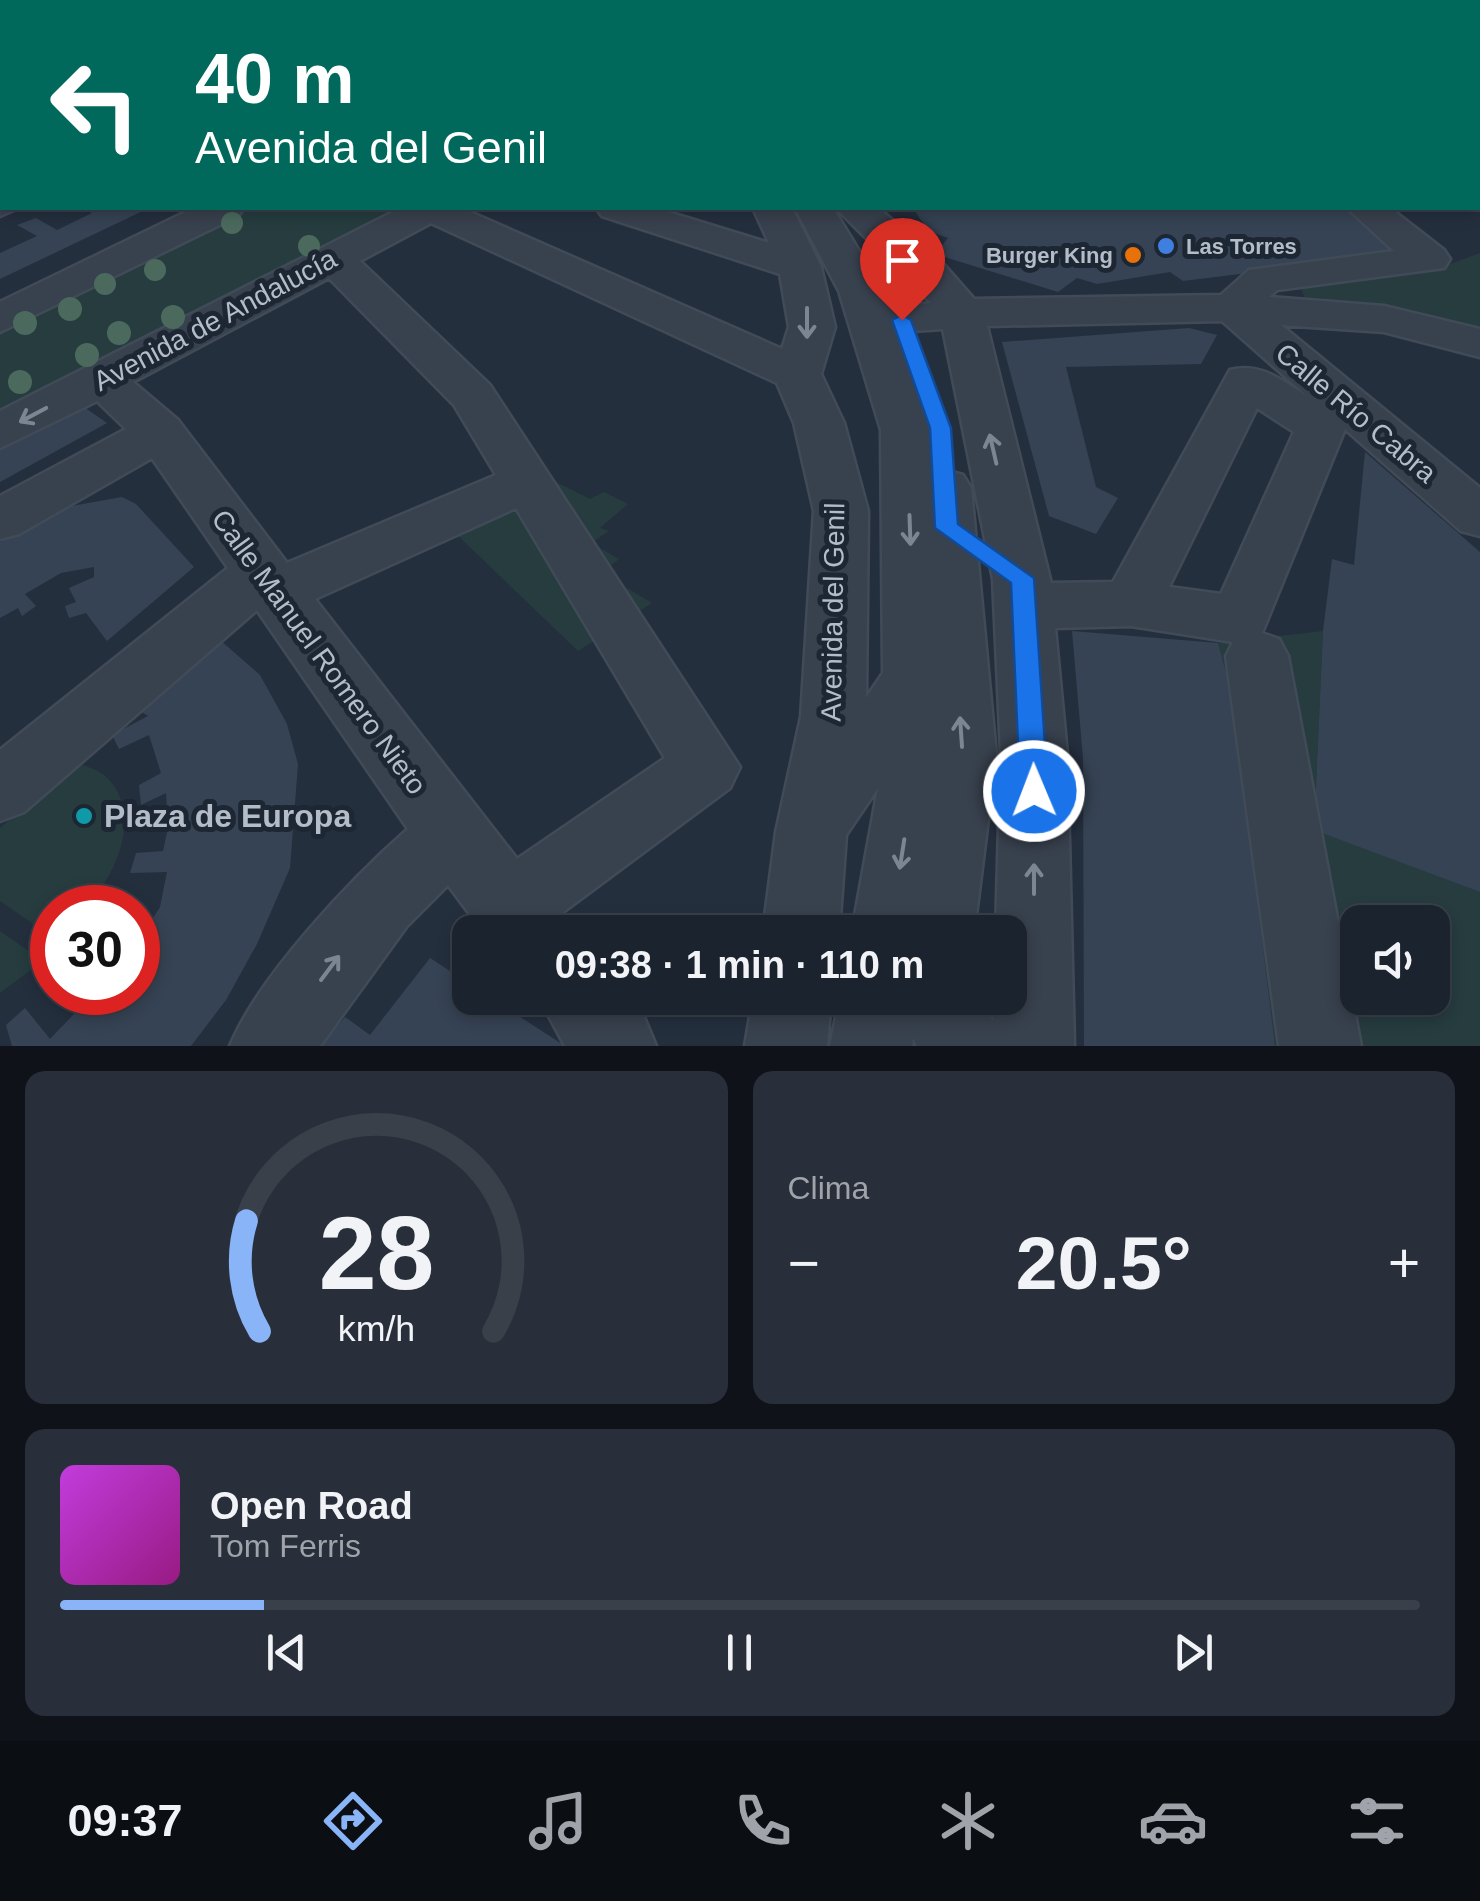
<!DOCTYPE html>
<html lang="es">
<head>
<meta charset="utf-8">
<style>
  :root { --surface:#1b232e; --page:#282f3a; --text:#f1f3f6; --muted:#a0a4aa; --line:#39404a; --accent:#8ab4f8 }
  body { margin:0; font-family:Helvetica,sans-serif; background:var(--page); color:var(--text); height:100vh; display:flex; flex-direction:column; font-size:38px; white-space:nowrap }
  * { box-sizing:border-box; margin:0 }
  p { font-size:32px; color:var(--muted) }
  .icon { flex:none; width:55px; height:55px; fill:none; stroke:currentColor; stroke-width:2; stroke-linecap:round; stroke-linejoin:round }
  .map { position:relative; height:1046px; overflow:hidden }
  .panel { display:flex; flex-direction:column; gap:25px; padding:25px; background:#0f1319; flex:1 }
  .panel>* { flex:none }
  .guide { position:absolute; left:0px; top:0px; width:1480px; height:210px; box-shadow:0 5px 15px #0003,0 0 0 2px var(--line); background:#00695c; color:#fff; overflow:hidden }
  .tools { position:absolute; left:1340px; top:905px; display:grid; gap:20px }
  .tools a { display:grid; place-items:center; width:110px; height:110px; border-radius:20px; background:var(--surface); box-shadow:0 5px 15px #0003,0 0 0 2px var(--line); font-size:50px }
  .speed { position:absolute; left:30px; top:885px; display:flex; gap:20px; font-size:50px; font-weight:700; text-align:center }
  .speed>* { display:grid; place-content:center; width:130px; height:130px; border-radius:50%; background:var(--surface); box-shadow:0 5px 15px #0003,0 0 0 2px var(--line); line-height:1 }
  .speed .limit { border:15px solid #d22; background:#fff; color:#111 }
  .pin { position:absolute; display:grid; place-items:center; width:85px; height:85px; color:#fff; margin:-102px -42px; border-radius:50% 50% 50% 0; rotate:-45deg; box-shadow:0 0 10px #0007 }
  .pin .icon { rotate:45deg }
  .me { position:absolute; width:110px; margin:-55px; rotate:359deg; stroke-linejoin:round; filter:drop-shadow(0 0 8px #0008) }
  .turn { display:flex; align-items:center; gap:35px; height:210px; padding:0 30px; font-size:45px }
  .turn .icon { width:130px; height:130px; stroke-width:2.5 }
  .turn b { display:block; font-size:70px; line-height:85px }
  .big { font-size:75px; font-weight:600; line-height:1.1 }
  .panel .widget { flex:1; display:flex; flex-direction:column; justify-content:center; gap:15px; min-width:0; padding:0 35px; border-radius:20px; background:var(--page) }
  .panel .dial { align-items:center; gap:0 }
  .dial svg { height:260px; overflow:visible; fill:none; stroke:var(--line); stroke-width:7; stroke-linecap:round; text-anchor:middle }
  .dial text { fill:var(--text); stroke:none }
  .song { display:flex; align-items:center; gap:30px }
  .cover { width:120px; height:120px; border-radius:15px; background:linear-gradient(135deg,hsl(290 70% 55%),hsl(310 70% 35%)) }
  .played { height:10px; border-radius:5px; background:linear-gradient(90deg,var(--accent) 15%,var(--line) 15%) }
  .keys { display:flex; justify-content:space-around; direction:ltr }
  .heat { display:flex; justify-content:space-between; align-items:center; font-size:55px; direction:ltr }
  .panel .tiles { flex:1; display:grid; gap:25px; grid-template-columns:1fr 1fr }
  .widget:last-child { grid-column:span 2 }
  .trip { position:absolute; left:452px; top:915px; width:575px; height:100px; border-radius:20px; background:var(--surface); box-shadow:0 5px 15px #0003,0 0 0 2px var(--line); font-weight:600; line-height:100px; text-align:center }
  .tab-bar { display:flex; height:160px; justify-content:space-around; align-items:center; background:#0b0e12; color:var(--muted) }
  .tab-bar .icon { width:70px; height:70px }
  .tab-bar .on { color:var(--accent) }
  .tab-bar b { font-size:45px; color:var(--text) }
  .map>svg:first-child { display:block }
</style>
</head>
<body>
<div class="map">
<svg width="1480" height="1046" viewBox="0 0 1480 1046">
  <rect width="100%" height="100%" fill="#242f3e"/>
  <path fill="#263c3f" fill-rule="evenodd" d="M248 208H410L0 416V331Z
    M1480 253V330L1305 298 1299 284 1442 267Z
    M552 480 590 499 604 492 628 504 600 528 609 531 591 543 619 559 602 573 652 603 578 651 451 529Z
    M1323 631 1314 829 1480 892V1046H1275L1218 643ZM1358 922H1432V998H1358Z
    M76 762C84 766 97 769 104 775 145 810 117 877 85 907L52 908V937L0 901V828Z
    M0 931 43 961 0 993Z"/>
  <path fill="#364354" d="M81 208H149L0 279V253L37 236 17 225 36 218 57 230 92 213Z
    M913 208H1345L1401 254 1183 281 1170 272 1097 284 1077 278 1058 292 935 254 948 238 928 231Z
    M1189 328 1217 335 1201 364 1066 367 1096 487 1118 498 1096 534 1049 516 1002 342Z
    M81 405 107 423 0 482V448Z
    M1365 452 1480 552V892L1314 830 1323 631 1332 559 1354 565Z
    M122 497 136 504 194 567 107 641 86 613 69 618 65 606 76 602 69 588 94 577V567L61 573 25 594 36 606 22 616 18 608 0 618V542L66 507Z
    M1072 631 1218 643 1232 697 1275 1046H1084L1083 758Z
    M220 640 260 675 287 724 298 764 290 868 257 944 226 1000 191 1046H12L6 1025 25 1008 50 1039 95 992H138V942L160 907 167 872 130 873 136 853 163 851 168 828 166 793 141 805 139 785 161 773 149 735 119 749 112 735 148 716 125 701Z
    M430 958 470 984V998H491L565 1046H321L345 1017 370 1035Z"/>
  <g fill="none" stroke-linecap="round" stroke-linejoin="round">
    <defs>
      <path id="minor" d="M639 0H670L671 2H640Z
        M0 97H2V117H0Z
        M2 191V208H18L0 216Z
        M194 208H244L238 216 0 332V302Z
        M401 208H461L782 349 789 327 780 274 602 216 596 208H655L769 243 753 208H792L821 267 835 327 821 374 844 423 868 511 866 698 883 673 881 430 839 291 795 208H833L864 259 876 262 912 305 931 303 836 208H878L938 258 974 299 1221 295 1249 270 1394 251 1347 208H1390L1444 250 1450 259 1444 268 1277 290 1269 297 1384 306 1480 329V357L1384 332 1281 325 1480 488V536L1461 531 1345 429 1262 633 1279 639 1288 656 1361 1046H1279L1226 656 1233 642 1131 626 1055 628 1067 754 1074 1046H917L913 1038 912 1046H830L840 998H979L993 1021 994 998H1010V932H996L1001 754 993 579 943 329 897 332 931 430 934 473 944 470 963 475 971 488 996 755 974 932H852L878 788 846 835 839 932H763L776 832 801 717 814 511 794 423 777 383 431 223 360 261 490 385 740 767 730 788 559 915 567 932H483L448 885 407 926 320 1046H230C259 976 350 880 408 829L257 610 24 812 0 821V750L228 568 152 458 19 534 0 539V496L126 429 97 401 0 448V411ZM329 278 454 405 496 475 287 563 178 420 133 382ZM1222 321 1307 396C1282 381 1261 362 1230 370L1113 582 1051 583 987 326ZM1257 408 1294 432 1221 594 1169 587ZM516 508 665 758 517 859 315 599Z
        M539 998H628L644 1017 656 1046H565Z
        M753 998H831L827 1046H745Z"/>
    </defs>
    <use href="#minor" stroke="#414a57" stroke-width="5"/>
    <use href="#minor" fill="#38414e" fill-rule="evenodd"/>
  </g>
  <g fill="#4b6a5d">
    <circle cx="232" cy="223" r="11"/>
    <circle cx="309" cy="246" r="11"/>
    <circle cx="155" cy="270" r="11"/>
    <circle cx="105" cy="284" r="11"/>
    <circle cx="70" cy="309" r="12"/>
    <circle cx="173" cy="317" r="12"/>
    <circle cx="25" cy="323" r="12"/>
    <circle cx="119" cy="333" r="12"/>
    <circle cx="87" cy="355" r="12"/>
    <circle cx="20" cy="382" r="12"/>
  </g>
  <defs><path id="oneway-shaft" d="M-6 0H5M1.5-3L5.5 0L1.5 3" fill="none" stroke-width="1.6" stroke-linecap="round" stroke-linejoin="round" transform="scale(2.5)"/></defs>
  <g stroke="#7c8592">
    <use href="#oneway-shaft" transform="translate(807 323) rotate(90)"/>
    <use href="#oneway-shaft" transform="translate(33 415) rotate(152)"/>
    <use href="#oneway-shaft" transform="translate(993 449) rotate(-103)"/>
    <use href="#oneway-shaft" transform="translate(910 530) rotate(88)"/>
    <use href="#oneway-shaft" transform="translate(961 732) rotate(-94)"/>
    <use href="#oneway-shaft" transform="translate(902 854) rotate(99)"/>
    <use href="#oneway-shaft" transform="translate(1034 879) rotate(-90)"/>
    <use href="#oneway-shaft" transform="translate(330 968) rotate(-53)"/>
  </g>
  <path fill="#1a73e8" stroke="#114b97" stroke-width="2.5" d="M902 315 911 320 951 428 958 524 1034 578 1048 791 1044 800 1034 803 1024 800 1020 791 1011 583 935 528 930 428 892 320Z"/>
  <circle fill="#3f7fe0" stroke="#1d2633" stroke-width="4" cx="1166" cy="246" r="10"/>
  <circle fill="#e8710a" stroke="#1d2633" stroke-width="4" cx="1133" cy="255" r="10"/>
  <circle fill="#0f9aa8" stroke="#1d2633" stroke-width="4" cx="84" cy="816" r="10"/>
  <g text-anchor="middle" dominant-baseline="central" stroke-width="10" stroke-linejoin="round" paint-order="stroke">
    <g font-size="22" font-weight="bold" fill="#b4bcc9" stroke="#1d2633" text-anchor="start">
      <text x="1186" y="246">Las Torres</text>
      <text x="1113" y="255" text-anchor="end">Burger King</text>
    </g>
    <g font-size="28" fill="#b4bcc9" stroke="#1d2633">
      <text transform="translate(215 320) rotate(-28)">Avenida de Andalucía</text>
      <text transform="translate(1356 413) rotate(40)">Calle Río Cabra</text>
      <text transform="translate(833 612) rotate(-89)">Avenida del Genil</text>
      <text transform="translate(319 652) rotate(54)">Calle Manuel Romero Nieto</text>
    </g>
    <g font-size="32" font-weight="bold" fill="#b4bcc9" stroke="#1d2633" text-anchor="start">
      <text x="104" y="816">Plaza de Europa</text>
    </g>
  </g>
</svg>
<div class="tools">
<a><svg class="icon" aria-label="sound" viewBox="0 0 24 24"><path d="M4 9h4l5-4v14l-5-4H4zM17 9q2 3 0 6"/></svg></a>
</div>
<div class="speed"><div class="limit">30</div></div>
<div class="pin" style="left:902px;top:320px;background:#d93025"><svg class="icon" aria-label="arrive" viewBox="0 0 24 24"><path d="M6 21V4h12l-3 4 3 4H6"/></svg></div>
<svg class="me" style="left:1034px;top:791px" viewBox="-20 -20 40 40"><circle r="17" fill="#1a73e8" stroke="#fff" stroke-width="3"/><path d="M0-11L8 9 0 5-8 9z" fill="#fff"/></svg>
<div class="trip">09:38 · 1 min · 110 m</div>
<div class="guide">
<div class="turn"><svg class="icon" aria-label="left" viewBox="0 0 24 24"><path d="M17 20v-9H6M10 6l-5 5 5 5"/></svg><div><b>40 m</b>Avenida del Genil</div></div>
</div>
</div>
<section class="panel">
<div class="tiles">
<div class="widget dial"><svg viewBox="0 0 100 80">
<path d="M14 69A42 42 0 1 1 86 69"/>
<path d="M14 69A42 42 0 0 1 10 35" stroke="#8ab4f8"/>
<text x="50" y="56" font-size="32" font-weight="700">28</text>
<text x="50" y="72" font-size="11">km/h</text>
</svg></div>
<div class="widget"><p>Clima</p>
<div class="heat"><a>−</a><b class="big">20.5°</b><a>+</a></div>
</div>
<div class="widget">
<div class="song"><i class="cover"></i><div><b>Open Road</b><p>Tom Ferris</p></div></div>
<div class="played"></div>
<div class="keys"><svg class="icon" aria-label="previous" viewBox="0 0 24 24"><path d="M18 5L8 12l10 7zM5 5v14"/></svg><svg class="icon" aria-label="pause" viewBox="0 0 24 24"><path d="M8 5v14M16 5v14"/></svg><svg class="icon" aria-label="next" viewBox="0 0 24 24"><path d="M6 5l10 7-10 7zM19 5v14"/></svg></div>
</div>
</div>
</section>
<nav class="tab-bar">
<b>09:37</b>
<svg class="icon on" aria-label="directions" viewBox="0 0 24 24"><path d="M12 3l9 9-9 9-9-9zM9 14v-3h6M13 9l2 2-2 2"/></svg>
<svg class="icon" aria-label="music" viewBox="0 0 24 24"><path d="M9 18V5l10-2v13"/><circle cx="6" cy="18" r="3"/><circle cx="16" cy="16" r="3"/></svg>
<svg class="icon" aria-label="phone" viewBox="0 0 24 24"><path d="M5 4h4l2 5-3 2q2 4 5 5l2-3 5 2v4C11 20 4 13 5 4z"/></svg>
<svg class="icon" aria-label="climate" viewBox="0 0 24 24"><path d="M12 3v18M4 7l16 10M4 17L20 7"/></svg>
<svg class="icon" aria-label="car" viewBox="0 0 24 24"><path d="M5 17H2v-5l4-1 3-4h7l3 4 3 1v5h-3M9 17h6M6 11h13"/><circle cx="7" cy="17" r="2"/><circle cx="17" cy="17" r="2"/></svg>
<svg class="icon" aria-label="filters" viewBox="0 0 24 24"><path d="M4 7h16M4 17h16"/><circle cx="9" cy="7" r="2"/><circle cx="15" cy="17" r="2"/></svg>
</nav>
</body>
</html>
